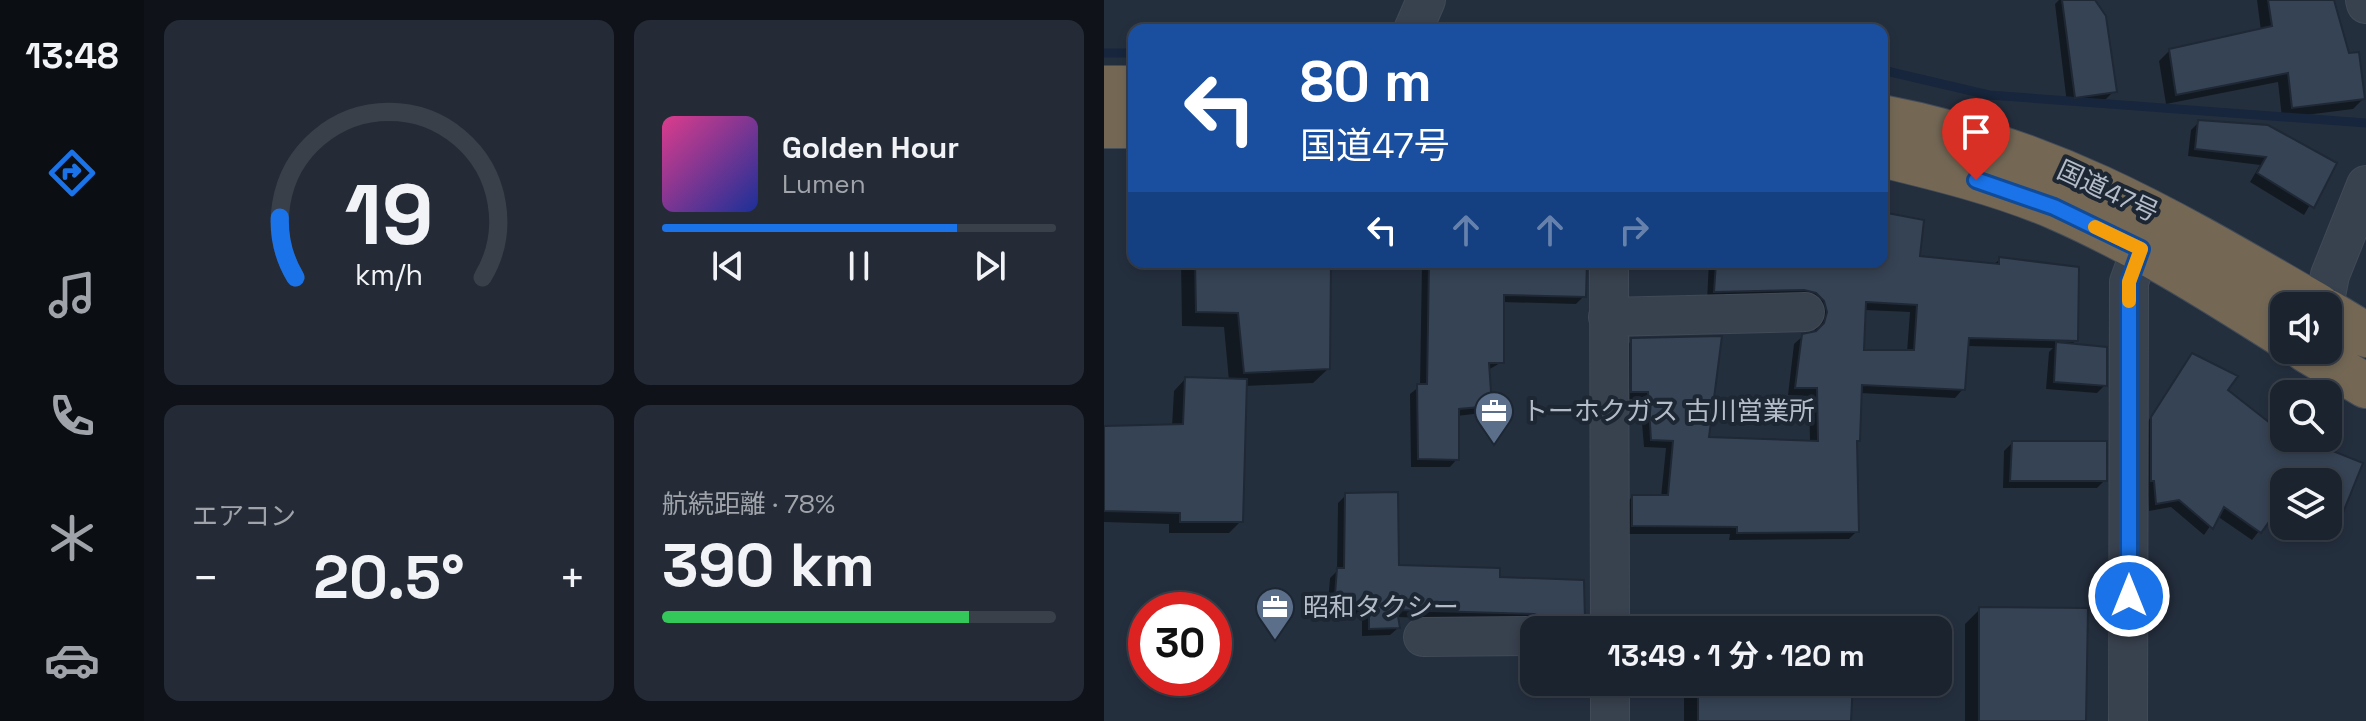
<!DOCTYPE html>
<html lang="ja">
<head>
<meta charset="utf-8">
<style>
  :root { --surface:#1b232e; --page:#242b36; --text:#f1f3f6; --muted:#a0a4aa; --line:#39404a; --accent:#1a73e8 }
  body { margin:0; font-family:"Space Grotesk","Noto Sans JP",sans-serif; background:var(--page); color:var(--text); height:100vh; display:flex; flex-direction:column; font-size:30px; white-space:nowrap }
  * { box-sizing:border-box; margin:0 }
  p { font-size:26px; color:var(--muted) }
  .icon { flex:none; width:44px; height:44px; fill:none; stroke:currentColor; stroke-width:2; stroke-linecap:round; stroke-linejoin:round }
  .map { position:relative; flex:1; overflow:hidden }
  .side { display:flex; flex-direction:column; gap:20px; padding:20px; background:#0f1319; width:960px }
  .side>* { flex:none }
  .hud { position:absolute; left:24px; top:24px; width:760px; height:244px; border-radius:16px; box-shadow:0 4px 12px #0003,0 0 0 2px var(--line); background:#1a4fa0; color:#fff; overflow:hidden }
  .tools { position:absolute; left:1166px; top:292px; display:grid; gap:16px }
  .tools a { display:grid; place-items:center; width:72px; height:72px; border-radius:16px; background:var(--surface); box-shadow:0 4px 12px #0003,0 0 0 2px var(--line); font-size:40px }
  .speed { position:absolute; left:24px; top:592px; display:flex; gap:16px; font-size:40px; font-weight:700; text-align:center }
  .speed>* { display:grid; place-content:center; width:104px; height:104px; border-radius:50%; background:var(--surface); box-shadow:0 4px 12px #0003,0 0 0 2px var(--line); line-height:1 }
  .speed .limit { border:12px solid #d22; background:#fff; color:#111 }
  .pin { position:absolute; display:grid; place-items:center; width:68px; height:68px; color:#fff; margin:-82px -34px; border-radius:50% 50% 50% 0; rotate:-45deg; box-shadow:0 0 8px #0007 }
  .pin .icon { rotate:45deg }
  .me { position:absolute; width:88px; margin:-44px; rotate:0deg; stroke-linejoin:round; filter:drop-shadow(0 0 6px #0008) }
  .turn { display:flex; align-items:center; gap:28px; height:168px; padding:0 40px; font-size:36px }
  .turn .icon { width:104px; height:104px; stroke-width:2.5 }
  .turn b { display:block; font-size:56px; line-height:68px }
  .lanes { display:flex; align-items:center; height:76px; padding:0 40px; background:#0003; justify-content:center; gap:40px; direction:ltr }
  .lanes .off { opacity:.35 }
  .big { font-size:60px; font-weight:700; line-height:1.1 }
  .side .card { flex:1; display:flex; flex-direction:column; justify-content:center; gap:12px; min-width:0; padding:0 28px; border-radius:16px; background:var(--page) }
  .side .dial { align-items:center; gap:0 }
  .dial svg { height:208px; overflow:visible; fill:none; stroke:var(--line); stroke-width:7; stroke-linecap:round; text-anchor:middle }
  .dial text { fill:var(--text); stroke:none }
  .song { display:flex; align-items:center; gap:24px }
  .cover { width:96px; height:96px; border-radius:12px; background:linear-gradient(135deg,hsl(330 70% 55%),hsl(230 70% 35%)) }
  .played { height:8px; border-radius:4px; background:linear-gradient(90deg,var(--accent) 75%,var(--line) 75%) }
  .keys { display:flex; justify-content:space-around; direction:ltr }
  .heat { display:flex; justify-content:space-between; align-items:center; font-size:44px; direction:ltr }
  .charge { height:12px; border-radius:6px; background:linear-gradient(90deg,#34c759 78%,var(--line) 0) }
  .side .tiles { flex:1; display:grid; gap:20px; grid-template-columns:repeat(2,1fr) }
  .trip { position:absolute; left:416px; top:616px; width:432px; height:80px; border-radius:16px; background:var(--surface); box-shadow:0 4px 12px #0003,0 0 0 2px var(--line); font-weight:700; line-height:80px; text-align:center }
  main { display:flex; flex:1; min-height:0 }
  .menu { display:flex; flex-direction:column; width:144px; justify-content:space-around; align-items:center; background:#0b0e12; color:var(--muted) }
  .menu .icon { width:56px; height:56px }
  .menu .on { color:var(--accent) }
  .menu b { font-size:36px; color:var(--text) }
  .map>svg:first-child { display:block }
</style>
</head>
<body>
<main>
<nav class="menu">
<b>13:48</b>
<svg class="icon on" aria-label="directions" viewBox="0 0 24 24"><path d="M12 3l9 9-9 9-9-9zM9 14v-3h6M13 9l2 2-2 2"/></svg>
<svg class="icon" aria-label="music" viewBox="0 0 24 24"><path d="M9 18V5l10-2v13"/><circle cx="6" cy="18" r="3"/><circle cx="16" cy="16" r="3"/></svg>
<svg class="icon" aria-label="phone" viewBox="0 0 24 24"><path d="M5 4h4l2 5-3 2q2 4 5 5l2-3 5 2v4C11 20 4 13 5 4z"/></svg>
<svg class="icon" aria-label="climate" viewBox="0 0 24 24"><path d="M12 3v18M4 7l16 10M4 17L20 7"/></svg>
<svg class="icon" aria-label="car" viewBox="0 0 24 24"><path d="M5 17H2v-5l4-1 3-4h7l3 4 3 1v5h-3M9 17h6M6 11h13"/><circle cx="7" cy="17" r="2"/><circle cx="17" cy="17" r="2"/></svg>
</nav>
<section class="side">
<div class="tiles">
<div class="card dial"><svg viewBox="0 0 100 80">
<path d="M14 69A42 42 0 1 1 86 69"/>
<path d="M14 69A42 42 0 0 1 8 46" stroke="#1a73e8"/>
<text x="50" y="56" font-size="32" font-weight="700">19</text>
<text x="50" y="72" font-size="11">km/h</text>
</svg></div>
<div class="card">
<div class="song"><i class="cover"></i><div><b>Golden Hour</b><p>Lumen</p></div></div>
<div class="played"></div>
<div class="keys"><svg class="icon" aria-label="previous" viewBox="0 0 24 24"><path d="M18 5L8 12l10 7zM5 5v14"/></svg><svg class="icon" aria-label="pause" viewBox="0 0 24 24"><path d="M8 5v14M16 5v14"/></svg><svg class="icon" aria-label="next" viewBox="0 0 24 24"><path d="M6 5l10 7-10 7zM19 5v14"/></svg></div>
</div>
<div class="card"><p>エアコン</p>
<div class="heat"><a>−</a><b class="big">20.5°</b><a>+</a></div>
</div>
<div class="card"><p>航続距離 · 78%</p><b class="big">390 km</b><div class="charge"></div></div>
</div>
</section>
<div class="map">
<svg width="1262" height="721" viewBox="0 0 1262 721">
  <rect width="100%" height="100%" fill="#242f3e"/>
  <path fill="#0007" fill-rule="evenodd" d="M955 0H989L1010 91 1002 99 963 104 951 4Z
    M1153 0H1228L1259 99 1249 109 1178 118 1174 82 1062 104 1055 61 1066 50 1157 31Z
    M1095 122 1230 164 1200 215 1146 182 1156 165 1084 156 1087 130Z
    M778 215 814 258 889 265 896 259 972 340 967 346 1001 385 993 393 942 389 945 352 949 348 863 346 859 389 851 398 756 393 751 443 753 531 745 539 625 540 626 534H520V505L528 497H557L562 448 540 447 536 399H520V349L528 340 603 439 706 443 705 396 684 395 690 344 699 336 709 333 716 322 603 300 605 262H778ZM760 310 806 312 803 352H758Z
    M77 262H225L224 369 209 383 141 386 137 521 125 533H65V524L0 522V428L68 426 70 391 81 379 125 381 120 327 78 326Z
    M318 262H482L480 296 472 304 398 302V362L384 370 386 405 378 413 353 416V459L346 467H307L306 394 316 386Z
    M1088 356 1121 391 1180 438H1214L1216 448 1256 465 1229 533 1221 541 1187 526H1224V482H1180V523L1166 517 1148 540 1113 516 1100 535 1067 507 1045 511 1040 427Z
    M908 443 1001 480 993 488H899L900 451Z
    M242 495 293 567 394 579 479 620 471 628 435 626 421 621 292 617 294 628 286 635 258 636V614L223 615 226 578 233 571 234 503Z
    M876 609 980 721H861V624Z
    M580 682H747L745 721H580Z"/>
  <g fill="none" stroke-linecap="round" stroke-linejoin="round">
    <path stroke="#17263c" stroke-width="9" d="M0 53H30
      M778 70 885 95 1262 123"/>
  </g>
  <path fill="#364354" stroke="#1f2835" stroke-width="2" fill-rule="evenodd" d="M958 0H991L1002 16 1013 92 971 98Z
    M1164 0H1230L1245 53 1255 52 1261 99 1188 108 1184 73 1072 95 1065 49 1168 26Z
    M1094 120 1164 125 1233 163 1210 208 1153 173 1162 157 1091 149Z
    M778 212 820 220 816 256 895 264V257L975 267 974 341 865 338 861 390 758 385 756 441H753L755 532 633 533V527L528 526V495H564L569 441 547 440 544 392H527V338L618 336 605 437 714 441 713 388H691L698 334 712 331 720 323 723 312 720 301 712 293 700 290 610 292 612 262H778ZM762 302 813 305 810 350H760Z
    M91 262H227L226 369 140 373 134 313 92 312Z
    M325 262H483L482 297 400 295V363H385L388 406 355 409V460L314 459 313 384H323Z
    M952 342 1003 347V386L950 382Z
    M1088 353 1134 376 1124 390 1180 434V438H1226L1219 447 1259 463 1230 535 1211 526H1224V482H1180V512L1174 509 1157 533 1120 507 1109 529 1075 500 1052 504 1050 481H1047V417Z
    M81 377 143 379 139 522H76V513L0 511V426L79 424Z
    M908 441H1003V481H906Z
    M294 492 295 565 396 568V577L480 580 481 621 443 619 430 614 293 610 296 628 265 629V607L230 608 233 568H240L241 493Z
    M875 607 984 608 982 721H875Z
    M594 682H749L747 721H594Z"/>
  <g fill="none" stroke-linecap="round" stroke-linejoin="round">
    <defs>
      <path id="street" d="M1261 0 1262 4
        M309 30 322 0
        M505 262 506 630
        M1220 306 1226 275 1262 185
        M504 317 701 312
        M319 637 430 636
        M506 721V682
        M1024 721 1025 282 1037 249"/>
      <path id="highway" d="M0 88H30
        M778 117C948 149 1067 221 1214 306
        M0 126H30
        M778 155C836 169 897 184 953 208 1033 243 1106 289 1180 336
        M1224 312 1262 335
        M1202 350 1262 386"/>
    </defs>
    <use href="#street" stroke="#414a57" stroke-width="40"/>
    <use href="#highway" stroke="#434c59" stroke-width="46"/>
    <use href="#street" stroke="#38414e" stroke-width="38"/>
    <use href="#highway" stroke="#746855" stroke-width="44"/>
  </g>
  <g fill="none" stroke-linecap="round" stroke-linejoin="round">
    <defs>
      <path id="route" d="M872 180 950 207 1037 249 1025 282V596"/>
    </defs>
    <use href="#route" stroke="#114b97" stroke-width="20"/>
    <use href="#route" stroke="#1a73e8" stroke-width="14"/>
    <path stroke="#f59e0b" stroke-width="14" d="M991 227 1037 249 1025 282V301"/>
  </g>
  <defs>
    <symbol id="office-pin" viewBox="-11 -11 22 30"><path d="M0 17L-7.5 6A9.5 9.5 0 1 1 7.5 6Z" fill="#5c6f8a" stroke="#1d2633"/><path d="M-6-3h4V-5.5h4V-3h4V5H-6ZM-1-4.5V-3h2v-1.5ZM-6 0V1H6V0Z" fill="#fff"/></symbol>
  </defs>
  <g fill-rule="evenodd">
    <use href="#office-pin" x="368" y="389" width="44" height="60"/>
    <use href="#office-pin" x="149" y="585" width="44" height="60"/>
  </g>
  <g text-anchor="middle" dominant-baseline="central" stroke-width="8" stroke-linejoin="round" paint-order="stroke">
    <g font-size="26" fill="#b4bcc9" stroke="#1d2633">
      <text transform="translate(1004 191) rotate(25)">国道47号</text>
    </g>
    <g font-size="26" fill="#b4bcc9" stroke="#1d2633" text-anchor="start">
      <text x="418" y="411">トーホクガス 古川営業所</text>
      <text x="199" y="607">昭和タクシー</text>
    </g>
  </g>
</svg>
<div class="tools">
<a><svg class="icon" aria-label="sound" viewBox="0 0 24 24"><path d="M4 9h4l5-4v14l-5-4H4zM17 9q2 3 0 6"/></svg></a>
<a><svg class="icon" aria-label="search" viewBox="0 0 24 24"><circle cx="10" cy="10" r="6"/><path d="M15 15l6 6"/></svg></a>
<a><svg class="icon" aria-label="layers" viewBox="0 0 24 24"><path d="M12 4l9 5-9 5-9-5zM3 14l9 5 9-5"/></svg></a>
</div>
<div class="speed"><div class="limit">30</div></div>
<div class="pin" style="left:872px;top:180px;background:#d93025"><svg class="icon" aria-label="arrive" viewBox="0 0 24 24"><path d="M6 21V4h12l-3 4 3 4H6"/></svg></div>
<svg class="me" style="left:1025px;top:596px" viewBox="-20 -20 40 40"><circle r="17" fill="#1a73e8" stroke="#fff" stroke-width="3"/><path d="M0-11L8 9 0 5-8 9z" fill="#fff"/></svg>
<div class="trip">13:49 · 1 分 · 120 m</div>
<div class="hud">
<div class="turn"><svg class="icon" aria-label="left" viewBox="0 0 24 24"><path d="M17 20v-9H6M10 6l-5 5 5 5"/></svg><div><b>80 m</b>国道47号</div></div>
<div class="lanes"><svg class="icon" aria-label="left" viewBox="0 0 24 24"><path d="M17 20v-9H6M10 6l-5 5 5 5"/></svg><svg class="icon off" aria-label="ahead" viewBox="0 0 24 24"><path d="M12 20V5M6 11l6-6 6 6"/></svg><svg class="icon off" aria-label="ahead" viewBox="0 0 24 24"><path d="M12 20V5M6 11l6-6 6 6"/></svg><svg class="icon off" aria-label="right" viewBox="0 0 24 24"><path d="M7 20v-9h11M14 6l5 5-5 5"/></svg></div>
</div>
</div>
</main>
</body>
</html>
